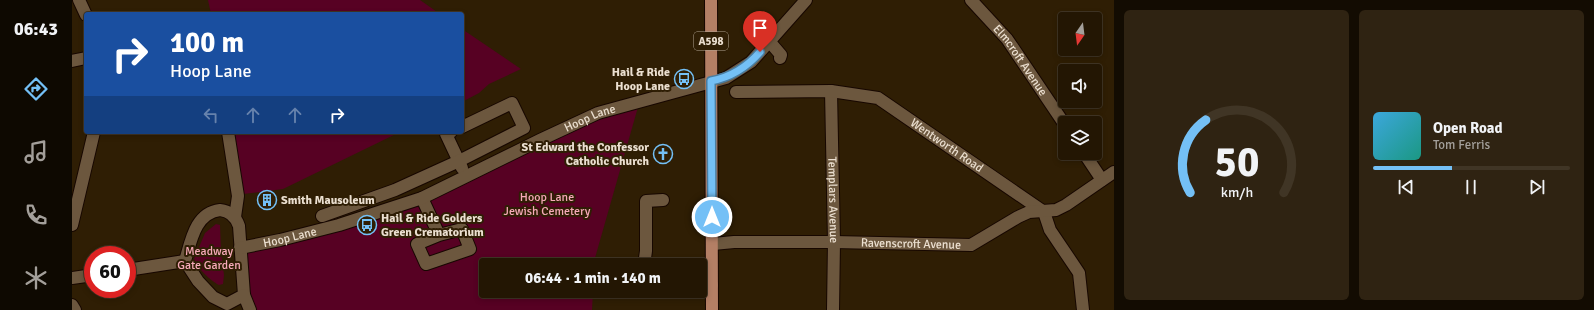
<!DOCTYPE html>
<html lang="en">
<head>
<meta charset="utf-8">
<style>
  :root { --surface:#231603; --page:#2f2312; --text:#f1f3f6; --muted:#a39f9a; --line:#403525; --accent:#74c0f6 }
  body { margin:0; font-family:Signika,sans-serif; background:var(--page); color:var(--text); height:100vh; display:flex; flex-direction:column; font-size:15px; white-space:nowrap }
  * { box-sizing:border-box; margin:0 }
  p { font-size:13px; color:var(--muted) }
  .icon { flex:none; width:22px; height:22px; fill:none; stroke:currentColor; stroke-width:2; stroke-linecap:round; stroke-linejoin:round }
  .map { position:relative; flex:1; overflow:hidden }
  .drawer { display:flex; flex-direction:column; gap:10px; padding:10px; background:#130c02; width:480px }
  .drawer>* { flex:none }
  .top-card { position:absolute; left:12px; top:12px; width:380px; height:122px; border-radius:4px; box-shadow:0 2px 6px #0003,0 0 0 1px var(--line); background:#1a4fa0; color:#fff; overflow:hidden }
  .needle { width:26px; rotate:194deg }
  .buttons { position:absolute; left:986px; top:12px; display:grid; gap:8px }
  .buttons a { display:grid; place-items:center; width:44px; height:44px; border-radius:4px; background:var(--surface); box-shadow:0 2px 6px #0003,0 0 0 1px var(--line); font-size:20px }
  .speed { position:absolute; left:12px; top:246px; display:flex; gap:8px; font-size:20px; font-weight:700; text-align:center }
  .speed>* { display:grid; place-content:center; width:52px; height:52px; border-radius:50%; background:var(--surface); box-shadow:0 2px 6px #0003,0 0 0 1px var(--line); line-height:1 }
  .speed .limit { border:6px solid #d22; background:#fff; color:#111 }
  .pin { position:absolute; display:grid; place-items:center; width:34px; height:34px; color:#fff; margin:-41px -17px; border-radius:50% 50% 50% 0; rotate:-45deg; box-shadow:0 0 4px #0007 }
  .pin .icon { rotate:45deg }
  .me { position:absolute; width:44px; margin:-22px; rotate:0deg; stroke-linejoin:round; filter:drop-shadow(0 0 3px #0008) }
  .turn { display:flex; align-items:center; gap:14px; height:84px; padding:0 20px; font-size:18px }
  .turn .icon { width:52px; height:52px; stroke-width:2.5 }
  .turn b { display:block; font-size:28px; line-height:34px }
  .lanes { display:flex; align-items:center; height:38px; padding:0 20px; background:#0003; justify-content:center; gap:20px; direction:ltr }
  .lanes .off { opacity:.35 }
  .drawer .card { flex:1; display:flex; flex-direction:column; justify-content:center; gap:6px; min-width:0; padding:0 14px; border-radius:6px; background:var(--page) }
  .drawer .dial { align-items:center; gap:0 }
  .dial svg { height:104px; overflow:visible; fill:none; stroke:var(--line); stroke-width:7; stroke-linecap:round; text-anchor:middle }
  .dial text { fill:var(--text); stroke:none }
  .song { display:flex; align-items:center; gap:12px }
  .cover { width:48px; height:48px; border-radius:6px; background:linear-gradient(135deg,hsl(200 70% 55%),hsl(170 70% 35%)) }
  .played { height:4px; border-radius:2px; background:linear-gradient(90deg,var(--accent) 40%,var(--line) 40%) }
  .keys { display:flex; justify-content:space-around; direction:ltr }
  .drawer .tiles { flex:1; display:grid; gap:10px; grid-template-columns:repeat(2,1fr) }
  .trip { position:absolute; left:407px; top:258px; width:228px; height:40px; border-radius:4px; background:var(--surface); box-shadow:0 2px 6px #0003,0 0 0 1px var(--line); font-weight:700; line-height:40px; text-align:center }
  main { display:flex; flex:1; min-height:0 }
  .menu { display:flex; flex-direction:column; width:72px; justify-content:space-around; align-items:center; background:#0e0901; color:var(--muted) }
  .menu .icon { width:28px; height:28px }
  .menu .selected { color:var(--accent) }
  .menu b { font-size:18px; color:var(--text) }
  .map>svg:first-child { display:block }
</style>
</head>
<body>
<main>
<nav class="menu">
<b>06:43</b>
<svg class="icon selected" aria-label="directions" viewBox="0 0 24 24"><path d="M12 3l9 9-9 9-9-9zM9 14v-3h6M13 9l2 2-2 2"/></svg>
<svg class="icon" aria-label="music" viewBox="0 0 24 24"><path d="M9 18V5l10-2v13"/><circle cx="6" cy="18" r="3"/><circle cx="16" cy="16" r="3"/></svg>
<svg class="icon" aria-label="phone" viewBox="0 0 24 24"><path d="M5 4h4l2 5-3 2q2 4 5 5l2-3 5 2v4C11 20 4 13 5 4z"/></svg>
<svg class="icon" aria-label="climate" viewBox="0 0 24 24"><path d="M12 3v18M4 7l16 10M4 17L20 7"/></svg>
</nav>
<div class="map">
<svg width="1042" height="310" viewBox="0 0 1042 310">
  <rect width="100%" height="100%" fill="#2f1e04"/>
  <path fill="#570123" d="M136 0H348L368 14H139Z
    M390 29 449 69 417 84 407 93 390 102Z
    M568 100 521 265H414V291H521L520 310H178L168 248 350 198Z
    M161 132H328L211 189 171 194Z
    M144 224 148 225 149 252 152 275 151 284 147 285C139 281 124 267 122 259L133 233Z"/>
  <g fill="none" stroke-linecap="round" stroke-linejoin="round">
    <defs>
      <g id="minor">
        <path d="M7 0 14 15"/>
        <path id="s1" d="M899 0 935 39 993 125"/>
        <path d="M697 41 709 55 708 58"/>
        <path d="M0 61 14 58"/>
        <path id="s2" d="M759 91 762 242 761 310"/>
        <path id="s3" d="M664 92 759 91 806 98 972 212 978 230 1007 273 1011 310"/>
        <path d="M156 132 166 196 163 217"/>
        <path d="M379 132 374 134 390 168"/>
        <path d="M1012 153 1030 180"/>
        <path d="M350 198 367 235 345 244 354 264 398 249 390 229 367 235"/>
        <path d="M148 210C158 211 164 217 167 226L172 295 155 304 141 297 126 281 113 261C119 241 123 213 148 210Z"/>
        <path d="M250 216 323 190 387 161 452 128 440 103 390 127"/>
        <path d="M0 225 22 132"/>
        <path id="s4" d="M641 244 662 242H762L899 245 946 217 957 212 984 210 994 205 1042 172"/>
        <path id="s5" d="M168 248 208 240 267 225 350 198 468 140 526 113 654 78 679 62 734 0"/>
        <path d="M572 265 574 251V201L591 200"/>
        <path d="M55 270 113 261"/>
        <path d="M0 278 21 275"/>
        <path d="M628 285H640"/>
        <path d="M172 295 178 310"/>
        <path d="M0 305 3 310"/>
      </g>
      <path id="major" d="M639 0 640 310"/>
    </defs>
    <use href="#minor" stroke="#170700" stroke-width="14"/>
    <use href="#major" stroke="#170700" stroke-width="14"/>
    <use href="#minor" stroke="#6c573e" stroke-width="12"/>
    <use href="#major" stroke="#b47f65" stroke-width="12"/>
  </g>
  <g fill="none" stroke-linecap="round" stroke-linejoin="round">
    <defs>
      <path id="route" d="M640 217 639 81C660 77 675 67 688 52"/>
    </defs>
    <use href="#route" stroke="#4b7da0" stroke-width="10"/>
    <use href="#route" stroke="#74c0f6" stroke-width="7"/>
  </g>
  <defs>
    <symbol id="bus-ring" viewBox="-11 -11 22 22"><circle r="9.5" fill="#2f1e04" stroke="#74c0f6" stroke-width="1.5"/><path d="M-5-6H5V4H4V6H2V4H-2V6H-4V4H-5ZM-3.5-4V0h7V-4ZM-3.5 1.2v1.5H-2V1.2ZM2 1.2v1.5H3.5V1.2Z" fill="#74c0f6"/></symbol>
    <symbol id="church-ring" viewBox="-11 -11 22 22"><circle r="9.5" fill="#2f1e04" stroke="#74c0f6" stroke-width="1.5"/><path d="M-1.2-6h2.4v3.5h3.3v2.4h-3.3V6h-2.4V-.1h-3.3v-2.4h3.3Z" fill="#74c0f6"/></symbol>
    <symbol id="building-ring" viewBox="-11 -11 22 22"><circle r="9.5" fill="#2f1e04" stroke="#74c0f6" stroke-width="1.5"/><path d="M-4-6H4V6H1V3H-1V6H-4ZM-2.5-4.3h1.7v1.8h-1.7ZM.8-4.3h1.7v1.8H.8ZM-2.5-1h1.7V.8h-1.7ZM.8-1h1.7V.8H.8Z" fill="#74c0f6"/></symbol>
  </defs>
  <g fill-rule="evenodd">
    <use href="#bus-ring" x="601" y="68" width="22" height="22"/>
    <use href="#church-ring" x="580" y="143" width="22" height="22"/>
    <use href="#building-ring" x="184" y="189" width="22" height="22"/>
    <use href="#bus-ring" x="284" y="214" width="22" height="22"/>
  </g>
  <g text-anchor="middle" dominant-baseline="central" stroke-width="4" stroke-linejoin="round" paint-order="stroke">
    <rect fill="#2f1e04" stroke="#b3a593" stroke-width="1" x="622" y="32" width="34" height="18" rx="3"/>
    <g font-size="11" font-weight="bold" fill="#ebdfd0">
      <text x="639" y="41">A598</text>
    </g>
    <g font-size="12" fill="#ebdfd0" stroke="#2f1e04">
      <text stroke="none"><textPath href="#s1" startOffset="78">Elmcroft Avenue</textPath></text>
      <text stroke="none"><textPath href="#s5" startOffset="375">Hoop Lane</textPath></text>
      <text stroke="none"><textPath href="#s3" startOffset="226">Wentworth Road</textPath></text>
      <text stroke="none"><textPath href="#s2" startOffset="109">Templars Avenue</textPath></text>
      <text stroke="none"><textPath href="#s5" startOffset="51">Hoop Lane</textPath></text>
      <text stroke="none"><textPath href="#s4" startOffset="198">Ravenscroft Avenue</textPath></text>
    </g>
    <g font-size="12" font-weight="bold" fill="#ebdfd0" stroke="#2f1e04" text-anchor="end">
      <text x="598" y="72">Hail &amp; Ride<tspan x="598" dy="14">Hoop Lane</tspan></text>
      <text x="577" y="147">St Edward the Confessor<tspan x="577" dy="14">Catholic Church</tspan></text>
      <text x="209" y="200" text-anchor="start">Smith Mausoleum</text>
      <text x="309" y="218" text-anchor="start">Hail &amp; Ride Golders<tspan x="309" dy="14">Green Crematorium</tspan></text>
    </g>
    <g font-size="12" fill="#f7aab9" stroke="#2f1e04">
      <text x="475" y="197">Hoop Lane<tspan x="475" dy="14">Jewish Cemetery</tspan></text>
      <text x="137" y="251">Meadway<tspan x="137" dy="14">Gate Garden</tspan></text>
    </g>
  </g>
</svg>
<div class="buttons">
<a><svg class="needle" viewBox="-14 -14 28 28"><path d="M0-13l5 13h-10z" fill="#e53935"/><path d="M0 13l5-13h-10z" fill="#a39f9a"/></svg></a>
<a><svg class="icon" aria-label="sound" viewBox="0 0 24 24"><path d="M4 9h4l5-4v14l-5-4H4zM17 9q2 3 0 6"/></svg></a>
<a><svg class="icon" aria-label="layers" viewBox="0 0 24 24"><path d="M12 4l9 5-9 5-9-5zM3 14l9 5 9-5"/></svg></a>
</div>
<div class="speed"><div class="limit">60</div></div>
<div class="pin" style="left:688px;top:52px;background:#d93025"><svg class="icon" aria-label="arrive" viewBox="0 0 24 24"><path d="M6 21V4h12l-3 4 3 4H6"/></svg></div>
<svg class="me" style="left:640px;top:217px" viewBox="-20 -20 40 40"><circle r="17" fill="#74c0f6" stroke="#fff" stroke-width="3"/><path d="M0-11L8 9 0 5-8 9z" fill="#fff"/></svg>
<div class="trip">06:44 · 1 min · 140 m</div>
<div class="top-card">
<div class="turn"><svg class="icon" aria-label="right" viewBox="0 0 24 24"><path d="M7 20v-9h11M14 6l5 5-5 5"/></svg><div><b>100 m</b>Hoop Lane</div></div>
<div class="lanes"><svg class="icon off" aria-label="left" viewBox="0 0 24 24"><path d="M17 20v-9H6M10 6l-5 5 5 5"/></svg><svg class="icon off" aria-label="ahead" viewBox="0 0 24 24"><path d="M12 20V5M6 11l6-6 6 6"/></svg><svg class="icon off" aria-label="ahead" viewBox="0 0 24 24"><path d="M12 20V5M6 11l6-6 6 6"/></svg><svg class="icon" aria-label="right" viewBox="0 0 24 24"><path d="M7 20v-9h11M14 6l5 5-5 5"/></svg></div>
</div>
</div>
<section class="drawer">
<div class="tiles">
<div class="card dial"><svg viewBox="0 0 100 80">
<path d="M14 69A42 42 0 1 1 86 69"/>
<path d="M14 69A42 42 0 0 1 26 13" stroke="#74c0f6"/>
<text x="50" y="56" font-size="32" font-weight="700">50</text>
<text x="50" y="72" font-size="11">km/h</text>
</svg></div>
<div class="card">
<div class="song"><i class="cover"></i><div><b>Open Road</b><p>Tom Ferris</p></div></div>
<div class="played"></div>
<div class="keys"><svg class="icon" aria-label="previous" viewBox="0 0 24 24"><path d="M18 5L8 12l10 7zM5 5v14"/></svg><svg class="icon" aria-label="pause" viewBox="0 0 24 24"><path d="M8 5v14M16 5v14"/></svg><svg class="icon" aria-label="next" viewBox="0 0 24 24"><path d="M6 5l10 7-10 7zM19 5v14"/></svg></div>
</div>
</div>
</section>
</main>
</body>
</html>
